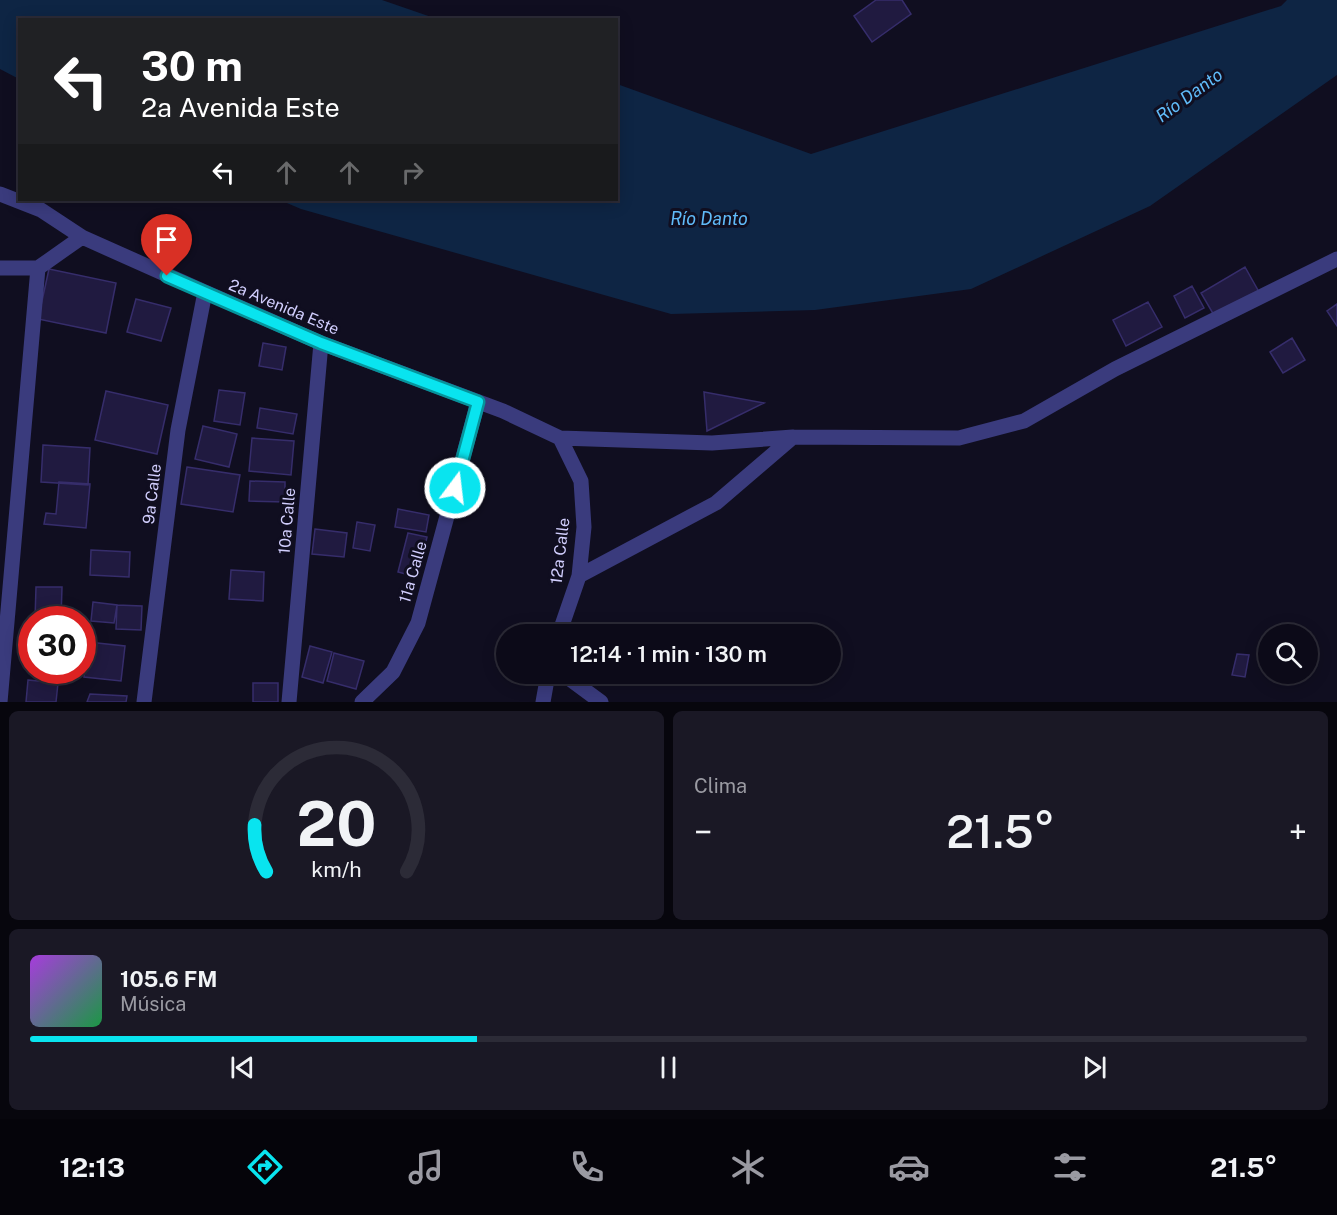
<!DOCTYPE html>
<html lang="es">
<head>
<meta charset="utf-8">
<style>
  :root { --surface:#0c0a18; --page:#1a1825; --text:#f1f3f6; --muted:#9a9aa2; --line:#2c2b37; --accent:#09e4ef }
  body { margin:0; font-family:"Public Sans",sans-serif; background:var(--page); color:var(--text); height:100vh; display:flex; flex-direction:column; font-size:22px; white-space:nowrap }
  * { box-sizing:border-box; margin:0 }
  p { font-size:20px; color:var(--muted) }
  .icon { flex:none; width:33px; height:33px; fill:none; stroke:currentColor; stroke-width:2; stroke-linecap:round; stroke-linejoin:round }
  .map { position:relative; height:702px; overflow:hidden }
  .panel { display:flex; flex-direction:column; gap:9px; padding:9px; background:#07060d; flex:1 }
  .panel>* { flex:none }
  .guide { position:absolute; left:18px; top:18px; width:600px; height:183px; border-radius:0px; box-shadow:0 3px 15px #0003,0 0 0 2px var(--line); background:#202124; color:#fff; overflow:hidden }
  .tools { position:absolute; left:1258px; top:624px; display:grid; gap:12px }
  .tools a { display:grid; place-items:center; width:60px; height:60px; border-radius:50%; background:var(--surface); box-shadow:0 3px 15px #0003,0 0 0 2px var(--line); font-size:30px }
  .speed { position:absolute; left:18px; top:606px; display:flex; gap:12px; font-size:30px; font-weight:700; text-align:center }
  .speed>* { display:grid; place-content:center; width:78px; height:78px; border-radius:50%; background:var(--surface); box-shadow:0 3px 15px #0003,0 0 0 2px var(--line); line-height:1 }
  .speed .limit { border:9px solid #d22; background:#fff; color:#111 }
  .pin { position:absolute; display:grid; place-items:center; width:51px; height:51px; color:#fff; margin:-62px -26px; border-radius:50% 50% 50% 0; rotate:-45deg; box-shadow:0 0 6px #0007 }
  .pin .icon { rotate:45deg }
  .me { position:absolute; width:66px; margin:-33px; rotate:15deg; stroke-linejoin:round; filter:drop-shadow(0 0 4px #0008) }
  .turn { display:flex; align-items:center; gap:21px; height:126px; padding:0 24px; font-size:27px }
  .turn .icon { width:78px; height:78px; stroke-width:2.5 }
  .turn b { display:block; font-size:42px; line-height:51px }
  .lanes { display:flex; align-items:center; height:57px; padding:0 24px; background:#0003; justify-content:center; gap:30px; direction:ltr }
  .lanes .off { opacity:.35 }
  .big { font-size:45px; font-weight:600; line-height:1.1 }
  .panel .widget { flex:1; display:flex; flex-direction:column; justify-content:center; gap:9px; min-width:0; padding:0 21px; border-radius:9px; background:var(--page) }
  .panel .dial { align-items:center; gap:0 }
  .dial svg { height:156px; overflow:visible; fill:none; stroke:var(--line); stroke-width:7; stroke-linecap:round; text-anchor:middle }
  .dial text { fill:var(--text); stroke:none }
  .song { display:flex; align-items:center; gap:18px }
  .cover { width:72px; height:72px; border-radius:9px; background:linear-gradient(135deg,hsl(280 70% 55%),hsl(140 70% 35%)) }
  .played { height:6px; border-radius:3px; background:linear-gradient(90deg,var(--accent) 35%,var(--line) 35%) }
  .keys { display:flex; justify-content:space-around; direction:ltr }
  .heat { display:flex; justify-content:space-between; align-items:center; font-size:33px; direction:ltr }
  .panel .tiles { flex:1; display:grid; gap:9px; grid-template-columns:1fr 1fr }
  .widget:last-child { grid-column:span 2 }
  .trip { position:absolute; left:496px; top:624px; width:345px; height:60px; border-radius:30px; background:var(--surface); box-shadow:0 3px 15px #0003,0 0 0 2px var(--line); font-weight:600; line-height:60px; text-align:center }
  .dock { display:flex; height:96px; justify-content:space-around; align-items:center; background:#05040a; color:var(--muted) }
  .dock .icon { width:42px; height:42px }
  .dock .on { color:var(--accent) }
  .dock b { font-size:27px; color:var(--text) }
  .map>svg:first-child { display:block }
</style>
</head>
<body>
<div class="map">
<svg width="1337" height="702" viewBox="0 0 1337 702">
  <rect width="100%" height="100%" fill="#100e20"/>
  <path fill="#0e2544" d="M0 0H382L437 19 20 20 19 79 0 69Z
    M1287 0H1337V75L1150 206 971 289 815 310 671 314 301 209 280 200H616L617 84 811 154 1281 6Z"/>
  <path fill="#201a40" stroke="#362d6b" stroke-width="1.5" d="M876 0H902L911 14 872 42 854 16Z
    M1245 267 1259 292 1215 317 1201 293Z
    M49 269 116 283 106 333 38 319Z
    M1192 286 1204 308 1185 318 1174 296Z
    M136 299 171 308 161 341 127 332Z
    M1148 302 1162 327 1126 346 1113 320Z
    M1337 304V326L1327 311Z
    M1292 338 1305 360 1283 373 1270 352Z
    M263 343 286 347 282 370 259 366Z
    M219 390 245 393 240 425 214 421Z
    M106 391 168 405 157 454 95 440Z
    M704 392 764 403 707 431Z
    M260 408 297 414 293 434 257 428Z
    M203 426 237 434 229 467 195 459Z
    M252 438 294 441 291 475 249 471Z
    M43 445 90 448 88 485 41 482Z
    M187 467 240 475 233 512 181 504Z
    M250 481 285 482V502L249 501Z
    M59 482 90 484 86 528 44 524 46 513 56 514Z
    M398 509 429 515 426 532 395 527Z
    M357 522 375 525 370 551 353 548Z
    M315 529 347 533 344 557 312 554Z
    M408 533 427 537 417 577 398 572Z
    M91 550 130 552 129 577 90 575Z
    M231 570 264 572 263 601 229 599Z
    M36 587H62L61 619H35Z
    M93 602 117 605 114 623 91 621Z
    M117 605 142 606 141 630 116 629Z
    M88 642 125 646 121 681 84 677Z
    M310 646 332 652 323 683 302 677Z
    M334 653 364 661 356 689 327 681Z
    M1237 654 1249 655 1245 677 1232 675Z
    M28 680 58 683 56 702H26Z
    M253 683H278V702H253Z
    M90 694 127 696 126 702H87Z"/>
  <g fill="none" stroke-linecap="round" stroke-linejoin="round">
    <path stroke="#3a3b7d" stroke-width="15" d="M0 194 41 210 82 237 205 292 321 343 503 411 560 438 712 443 793 437 959 438 1024 421 1115 369 1337 259
      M0 268H38L82 237
      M579 576 716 503 793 437
      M559 634 579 576 584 527 581 481 560 438
      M563 674 601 702
      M0 702 38 268
      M144 702 178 430 205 292
      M289 702 321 343
      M362 702 393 672 418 623 478 402
      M543 702 548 674"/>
  </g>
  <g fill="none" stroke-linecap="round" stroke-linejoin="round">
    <defs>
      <path id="route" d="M167 276 321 343 478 402 455 488"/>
    </defs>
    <use href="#route" stroke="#06949b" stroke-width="15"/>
    <use href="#route" stroke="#09e4ef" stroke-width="10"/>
  </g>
  <g text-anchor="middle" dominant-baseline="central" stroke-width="6" stroke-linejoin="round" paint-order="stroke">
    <g font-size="16" fill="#d1cefd" stroke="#100e20">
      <text transform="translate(284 307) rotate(23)">2a Avenida Este</text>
      <text transform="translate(152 494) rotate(-83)">9a Calle</text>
      <text transform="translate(287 521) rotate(-85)">10a Calle</text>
      <text transform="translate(560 551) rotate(-83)">12a Calle</text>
      <text transform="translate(413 572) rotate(-74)">11a Calle</text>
    </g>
    <g font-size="18" font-style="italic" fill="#60bbf9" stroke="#100e20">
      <text transform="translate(1189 95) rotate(-36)">Río Danto</text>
      <text x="709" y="218">Río Danto</text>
    </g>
  </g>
</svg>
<div class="tools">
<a><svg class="icon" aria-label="search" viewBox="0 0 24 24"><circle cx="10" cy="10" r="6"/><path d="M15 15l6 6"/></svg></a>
</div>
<div class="speed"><div class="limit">30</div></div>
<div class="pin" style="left:167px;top:276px;background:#d93025"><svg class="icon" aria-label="arrive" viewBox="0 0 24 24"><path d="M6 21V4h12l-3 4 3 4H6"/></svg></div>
<svg class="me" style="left:455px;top:488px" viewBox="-20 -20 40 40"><circle r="17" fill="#09e4ef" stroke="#fff" stroke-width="3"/><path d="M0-11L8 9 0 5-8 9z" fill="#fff"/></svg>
<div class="trip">12:14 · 1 min · 130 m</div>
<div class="guide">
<div class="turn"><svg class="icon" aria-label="left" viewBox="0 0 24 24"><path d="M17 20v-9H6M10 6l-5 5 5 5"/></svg><div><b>30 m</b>2a Avenida Este</div></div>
<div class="lanes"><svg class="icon" aria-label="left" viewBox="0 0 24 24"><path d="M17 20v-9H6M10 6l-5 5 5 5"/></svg><svg class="icon off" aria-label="ahead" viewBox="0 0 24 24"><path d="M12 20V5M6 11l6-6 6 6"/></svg><svg class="icon off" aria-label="ahead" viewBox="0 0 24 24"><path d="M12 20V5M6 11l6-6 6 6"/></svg><svg class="icon off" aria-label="right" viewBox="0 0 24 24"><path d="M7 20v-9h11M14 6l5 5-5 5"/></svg></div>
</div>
</div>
<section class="panel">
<div class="tiles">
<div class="widget dial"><svg viewBox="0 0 100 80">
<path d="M14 69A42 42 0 1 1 86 69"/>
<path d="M14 69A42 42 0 0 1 8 45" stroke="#09e4ef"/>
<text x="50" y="56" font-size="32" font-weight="700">20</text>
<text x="50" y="72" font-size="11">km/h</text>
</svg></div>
<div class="widget"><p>Clima</p>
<div class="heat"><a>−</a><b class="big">21.5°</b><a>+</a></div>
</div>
<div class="widget">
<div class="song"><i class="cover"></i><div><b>105.6 FM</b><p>Música</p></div></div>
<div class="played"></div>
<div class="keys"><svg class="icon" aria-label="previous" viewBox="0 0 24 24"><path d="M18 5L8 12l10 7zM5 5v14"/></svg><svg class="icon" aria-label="pause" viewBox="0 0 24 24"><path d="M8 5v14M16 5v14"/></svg><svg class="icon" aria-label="next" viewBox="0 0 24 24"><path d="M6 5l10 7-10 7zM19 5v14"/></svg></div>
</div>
</div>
</section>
<nav class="dock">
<b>12:13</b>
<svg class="icon on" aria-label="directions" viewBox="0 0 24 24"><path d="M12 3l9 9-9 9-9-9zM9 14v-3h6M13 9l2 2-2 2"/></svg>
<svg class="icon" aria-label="music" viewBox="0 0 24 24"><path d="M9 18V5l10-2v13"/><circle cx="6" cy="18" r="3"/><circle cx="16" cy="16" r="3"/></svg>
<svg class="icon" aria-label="phone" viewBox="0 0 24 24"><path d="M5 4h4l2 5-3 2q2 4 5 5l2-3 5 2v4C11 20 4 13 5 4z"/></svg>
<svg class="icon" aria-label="climate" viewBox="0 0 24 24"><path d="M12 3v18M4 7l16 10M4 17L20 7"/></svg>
<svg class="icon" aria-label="car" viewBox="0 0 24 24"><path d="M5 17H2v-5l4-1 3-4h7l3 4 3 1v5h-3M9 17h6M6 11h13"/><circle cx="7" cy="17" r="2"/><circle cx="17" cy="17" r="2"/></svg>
<svg class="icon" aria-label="filters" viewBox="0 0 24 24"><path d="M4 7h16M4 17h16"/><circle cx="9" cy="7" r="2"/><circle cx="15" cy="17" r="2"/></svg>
<b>21.5°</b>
</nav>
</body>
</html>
